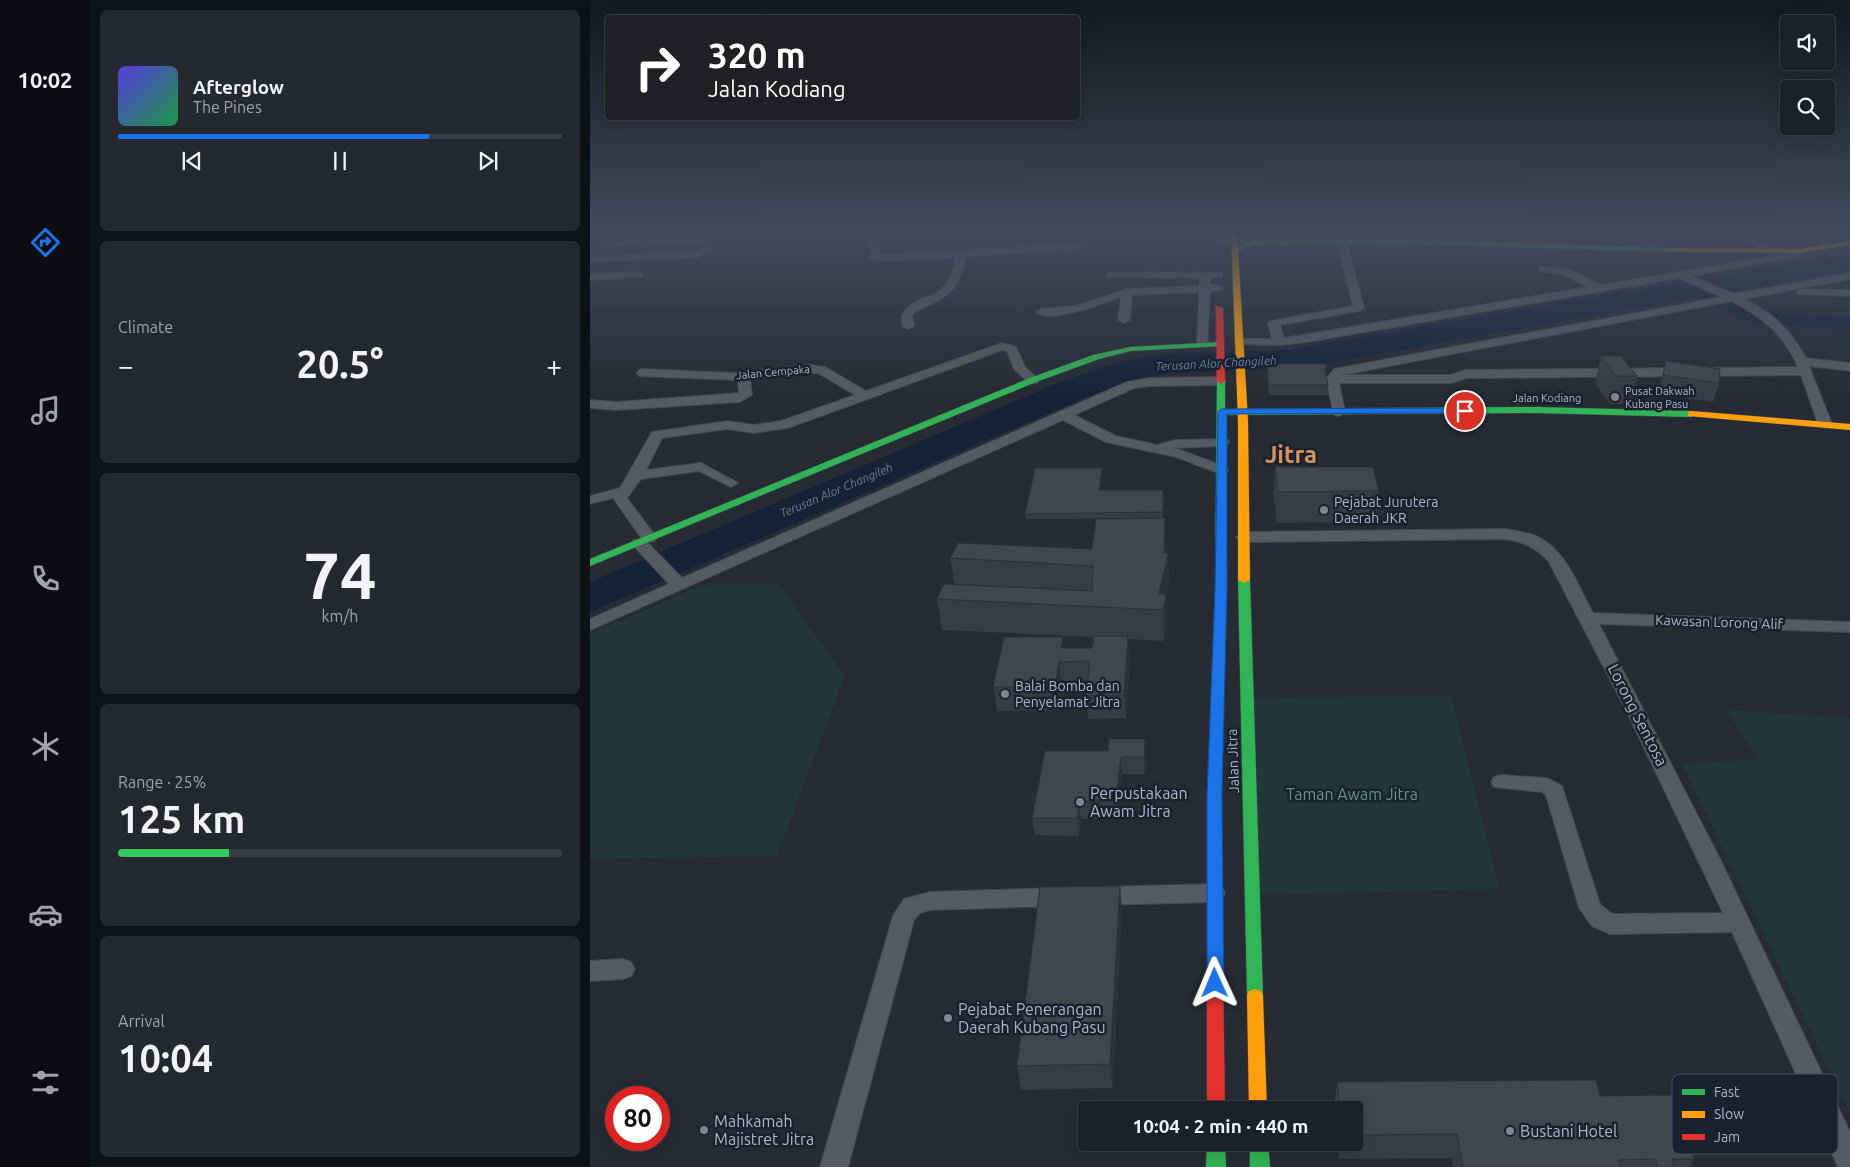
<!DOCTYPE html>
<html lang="en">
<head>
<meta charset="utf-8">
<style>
  :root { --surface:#1c2027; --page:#25282f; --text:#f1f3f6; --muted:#a0a3a7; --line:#3a3e44; --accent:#1a73e8 }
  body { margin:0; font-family:Ubuntu,sans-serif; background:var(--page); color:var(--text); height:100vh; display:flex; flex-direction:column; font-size:19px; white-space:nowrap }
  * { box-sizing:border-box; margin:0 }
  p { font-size:16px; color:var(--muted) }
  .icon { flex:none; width:28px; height:28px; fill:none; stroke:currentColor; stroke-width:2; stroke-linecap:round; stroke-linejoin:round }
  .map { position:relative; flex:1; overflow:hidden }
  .panel { display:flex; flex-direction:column; gap:10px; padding:10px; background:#0f1215; width:500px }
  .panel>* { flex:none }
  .hud { position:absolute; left:15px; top:15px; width:475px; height:105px; border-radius:5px; box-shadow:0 5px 20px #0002,0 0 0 1px var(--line); background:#202124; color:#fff; overflow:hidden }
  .fabs { position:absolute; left:1190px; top:15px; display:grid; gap:10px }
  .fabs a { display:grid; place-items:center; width:55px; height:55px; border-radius:5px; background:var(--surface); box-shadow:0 5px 20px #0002,0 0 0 1px var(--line); font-size:25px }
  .speed { position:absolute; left:15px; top:1086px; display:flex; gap:10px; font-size:25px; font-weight:700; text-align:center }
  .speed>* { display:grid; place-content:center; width:65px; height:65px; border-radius:50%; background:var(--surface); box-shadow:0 5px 20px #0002,0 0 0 1px var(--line); line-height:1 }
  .speed .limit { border:8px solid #d22; background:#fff; color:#111 }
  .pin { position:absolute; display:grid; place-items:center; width:42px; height:42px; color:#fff; margin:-21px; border:2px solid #fff; border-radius:50%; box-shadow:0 1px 5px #0007 }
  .me { position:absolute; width:55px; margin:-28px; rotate:359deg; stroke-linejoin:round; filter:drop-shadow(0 0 4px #0008) }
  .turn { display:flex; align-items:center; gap:18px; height:105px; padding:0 20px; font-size:22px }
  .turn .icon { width:65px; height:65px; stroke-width:2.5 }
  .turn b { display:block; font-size:35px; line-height:42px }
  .big { font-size:38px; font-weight:600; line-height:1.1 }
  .panel .widget { flex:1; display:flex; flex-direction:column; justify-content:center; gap:8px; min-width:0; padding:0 18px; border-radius:8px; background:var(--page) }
  .panel .dial { align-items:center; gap:0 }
  .dial b { font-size:65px; line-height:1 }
  .song { display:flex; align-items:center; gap:15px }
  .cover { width:60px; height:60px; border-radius:8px; background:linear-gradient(135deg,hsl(250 70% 55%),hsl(140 70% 35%)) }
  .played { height:5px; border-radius:2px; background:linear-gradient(90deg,var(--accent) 70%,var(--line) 70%) }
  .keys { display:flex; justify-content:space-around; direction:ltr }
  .heat { display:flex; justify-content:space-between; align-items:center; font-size:28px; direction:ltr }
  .charge { height:8px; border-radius:4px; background:linear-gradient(90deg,#34c759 25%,var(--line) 0) }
  .trip { position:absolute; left:488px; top:1101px; width:285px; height:50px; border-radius:5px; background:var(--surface); box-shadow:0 5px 20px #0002,0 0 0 1px var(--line); font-weight:600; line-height:50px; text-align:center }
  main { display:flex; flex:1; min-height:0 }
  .tab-bar { display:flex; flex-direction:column; width:90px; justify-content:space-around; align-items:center; background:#0b0d10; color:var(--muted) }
  .tab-bar .icon { width:35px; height:35px }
  .tab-bar .current { color:var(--accent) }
  .tab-bar b { font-size:22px; color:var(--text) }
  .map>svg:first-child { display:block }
</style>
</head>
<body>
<main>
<nav class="tab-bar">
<b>10:02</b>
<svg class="icon current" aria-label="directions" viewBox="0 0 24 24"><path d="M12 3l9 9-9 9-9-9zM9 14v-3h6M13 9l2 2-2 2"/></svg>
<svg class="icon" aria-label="music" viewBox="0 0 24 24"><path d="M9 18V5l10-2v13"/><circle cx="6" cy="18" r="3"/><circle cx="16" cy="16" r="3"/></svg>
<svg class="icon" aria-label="phone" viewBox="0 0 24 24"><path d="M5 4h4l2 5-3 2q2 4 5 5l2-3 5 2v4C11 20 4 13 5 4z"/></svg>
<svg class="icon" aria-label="climate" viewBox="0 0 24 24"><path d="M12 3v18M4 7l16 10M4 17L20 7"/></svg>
<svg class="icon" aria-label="car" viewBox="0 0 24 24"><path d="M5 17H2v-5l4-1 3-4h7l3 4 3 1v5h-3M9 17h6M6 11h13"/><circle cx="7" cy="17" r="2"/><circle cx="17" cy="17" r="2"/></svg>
<svg class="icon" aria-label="filters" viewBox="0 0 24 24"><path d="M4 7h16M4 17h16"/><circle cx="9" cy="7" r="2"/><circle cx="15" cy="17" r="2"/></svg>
</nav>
<section class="panel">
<div class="widget">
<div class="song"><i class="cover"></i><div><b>Afterglow</b><p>The Pines</p></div></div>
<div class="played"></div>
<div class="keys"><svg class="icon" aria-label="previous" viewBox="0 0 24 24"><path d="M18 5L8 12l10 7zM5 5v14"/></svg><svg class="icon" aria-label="pause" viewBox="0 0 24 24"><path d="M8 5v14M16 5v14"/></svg><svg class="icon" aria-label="next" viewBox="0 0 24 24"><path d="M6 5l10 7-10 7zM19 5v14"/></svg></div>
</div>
<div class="widget"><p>Climate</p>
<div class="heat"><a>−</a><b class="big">20.5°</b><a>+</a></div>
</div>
<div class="widget dial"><b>74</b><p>km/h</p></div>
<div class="widget"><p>Range · 25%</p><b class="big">125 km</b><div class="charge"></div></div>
<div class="widget"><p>Arrival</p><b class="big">10:04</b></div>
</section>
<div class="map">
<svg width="1260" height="1167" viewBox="0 0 1260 1167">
  <rect width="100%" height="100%" fill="#262b34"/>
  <path fill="#23363a" d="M188 583 255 676 187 856 0 859V634L112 585Z
    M862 696 910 889 666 895 660 697Z
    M1136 710 1260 718V1114L1092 764 1168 759Z"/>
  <path fill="#152238" d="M1260 253V270L710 368 581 373 547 379 496 397 0 612V582L468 383 526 363 572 354 696 350Z"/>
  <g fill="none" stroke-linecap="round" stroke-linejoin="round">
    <path stroke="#152238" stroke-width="3" d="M140 231 144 247"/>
    <path fill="#152238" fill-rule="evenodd" d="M1100 285 1140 302 1142 305 1136 309 1132 308 1096 292 1094 289 1096 286Z"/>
    <path fill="#152238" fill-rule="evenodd" d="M1136 299 1156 308 1175 312 1260 317V329C1231 327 1141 328 1126 305L1129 301Z"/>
    <defs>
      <path id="street" d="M280 231H290L288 255H293L481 244 491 242 493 231H503L498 246 481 250 376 256C369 293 356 297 325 312L322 315 324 326 318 329 312 326V315C332 286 356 309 366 257L293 261 280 259Z
        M657 231H769L774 234 769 237 672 236Z
        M903 231H913L905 240 903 245H897L895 239Z
        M1035 231H1046L1067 249 1059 251Z
        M1145 231H1156L1184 252 1176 254Z
        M1215 231H1226L1244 246 1236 248Z
        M1243 231H1254L1260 235V242Z
        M111 236 118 238 123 250 107 257 0 262 2 257 106 251 113 249 111 242 10 247V243L13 242Z
        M752 238 757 241 774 308 769 311 690 325 694 338 998 287 975 275 949 271V267L953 266 981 270 1010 285 1201 253 1209 248 1214 251 1207 257 1101 276 1144 294 1260 273V279L1154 299C1182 312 1201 330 1216 358L1260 363V371L1219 366 1242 424 1235 428 1228 424 1211 375 877 378 861 383H749L755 412 749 416 744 415 736 379 744 369 1132 297 1089 278 717 342 689 345 645 344V340L649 339H682L678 323 680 321 763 306 747 241ZM1142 301C1173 317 1194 335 1208 367L876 370 860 375H752Z
        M48 272 53 275 52 277 0 280V274Z
        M521 272 632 273V277L620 278V285H628L633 288 632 290 620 291 617 347H609L607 345 609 292 542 295 540 320 534 323 528 320 531 297C515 302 459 325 446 312L451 309 486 306 537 289 610 286V278L517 277 516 275Z
        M1211 289 1260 290V296L1207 294V290Z
        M412 343 426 347 435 367 449 380 447 383H439L424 369 417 351 412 350 198 428 164 433 137 429 72 438 56 470 111 463 148 483 141 487 109 471 51 479 37 498 67 538 64 541 57 542 92 578 537 382 560 378 630 377 636 381 630 385 560 386 544 388 484 415 526 436 567 445 585 440 637 439 639 442 637 445 632 446 585 448 636 467 638 470 631 474 586 457 516 442 473 420 0 630V619L79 584 41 543 44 540 52 539 23 498 0 504V496L30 488 62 432 137 421 164 425 191 421 265 395 228 373H202L160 379 162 395 149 402 27 410 0 408V400L27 402 149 393 148 380 49 376 47 373 49 370 53 369 142 373 221 365 235 367 276 391Z
        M915 529C925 531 937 532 946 536 976 549 988 586 1003 613L1260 622V632L1009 624 1130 859 1260 1132V1167H1248L1142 932 1020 934 1002 926 989 908 956 795 952 792 904 787 901 782 904 777 911 775 957 778 972 786 1010 904 1022 914 1133 913 1035 708 959 562C946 547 933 542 915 539L654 542 646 537 654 532Z
        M624 884 632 887 635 893 632 899 624 902 510 905 502 902 499 896 502 890 510 887Z
        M471 888 479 891 482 897 479 903 471 906 340 910 330 913 324 920 258 1167H230L303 916 314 899 340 892Z
        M33 959 41 962 45 969 41 976 33 979 0 981V961Z"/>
      <path id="fast" d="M627 240H828L1082 248 1085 250 1082 252 828 244 664 245 645 252 643 251V249L655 244 625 243V241Z
        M630 342H633V346L540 351 509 359 446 382 0 566V559L440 378 503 355 540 347Z
        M631 378 635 381V409L947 407 1101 411 1105 414 1101 417 947 413 635 415 637 590 631 796 633 975 631 980 625 982 619 980 617 975V796L625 590 627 381Z
        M654 577 660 580 673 996 671 1001 665 1003 659 1001 657 996 648 580Z
        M617 1142H635L636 1167H616Z
        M660 1142H678L680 1167H660Z"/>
      <path id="slow" d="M641 231H647L658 421 660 580 654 583 648 580V421Z
        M1260 241V245L1209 253 1082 252 1079 250 1082 248 1209 249Z
        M1101 411 1260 424V430L1098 416V412Z
        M665 989 671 991 673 996 677 1110H659L657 996 659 991Z"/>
      <path id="jam" d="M626 306 633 308 635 381 631 384 627 381Z
        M625 968 631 970 633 975 635 1110H617V975L619 970Z"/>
    </defs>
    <use href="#street" stroke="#434851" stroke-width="2"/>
    <use href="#fast" stroke="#434851" stroke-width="1"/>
    <use href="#slow" stroke="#434851" stroke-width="1"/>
    <use href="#jam" stroke="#434851" stroke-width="1"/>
    <use href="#street" fill="#565a62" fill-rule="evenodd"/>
    <use href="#fast" fill="#30b455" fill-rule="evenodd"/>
    <use href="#slow" fill="#ff9f0a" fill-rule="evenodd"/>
    <use href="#jam" fill="#e5322d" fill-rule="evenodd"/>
  </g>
  <path fill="#383c44" d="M1011 356 1047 376 1041 404H1020L1005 384Z
    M1076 361 1129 383 1123 402 1069 394 1071 380Z
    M677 364 736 374 738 385V395H679L677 374Z
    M685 467 789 491 786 522 687 523 684 498Z
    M512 468V473L510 490 574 495 573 518 436 519 435 514Z
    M576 547V553H578L579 583 576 598 577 625 574 641 538 639 540 659 536 718 498 719 496 696 497 685H472L468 710 407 711 403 687 474 648H502L504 637 352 630 347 599 365 584 360 558 502 549Z
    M555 739 556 756 555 774H532L528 810H511L509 819H491L489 836 445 835 442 818 518 751Z
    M532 910 523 1088 431 1090 427 1066Z
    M747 1082 1010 1096 1104 1159 1100 1167H863L862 1158 749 1159 748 1142H764V1110H745L744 1106Z"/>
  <path fill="#2e3137" d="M512 468V473L510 495 509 490Z
    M575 518 576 547 575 567 578 553 579 583 576 598 577 625 574 641 573 610 569 594 574 553Z
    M538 636 540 659 536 718 534 695Z
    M473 637 475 660 471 648Z
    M469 662 472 685 468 710 465 687Z
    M555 739 556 756 555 774 554 757Z
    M531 757 532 774 528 810 527 793Z
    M509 793 511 810 509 819 508 801Z
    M489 801 491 819 489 836 487 818Z
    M530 886 532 910 523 1088 520 1064Z"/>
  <path fill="#41464f" stroke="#2e3137" d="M1011 356H1031L1047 376H1026Z
    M1076 361 1130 369 1129 383 1073 375Z
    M677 364H736L735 370 738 385H679Z
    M685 467H783L789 491 688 492Z
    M445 468H512L509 490H573V512L435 514Z
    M575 518 574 553H578L569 594 576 595 573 610 347 599 354 584 502 591 503 566 360 558 368 543 502 549 506 519Z
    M504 636H538L534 695 496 696 500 661 469 662 465 687H403L414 637H473L471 648H502Z
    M519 739H555L554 757H531L527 793H509L508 801H489L487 818H442L455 751H518Z
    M530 886 520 1064 427 1066 450 887Z
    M1006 1080 1010 1096 1082 1095 1104 1159H1082L1084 1167H1068L1065 1159 1029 1160 1031 1167H873L867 1134 764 1135V1110H750L747 1082Z"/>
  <linearGradient id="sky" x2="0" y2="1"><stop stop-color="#15181d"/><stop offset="0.59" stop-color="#414a5c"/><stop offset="1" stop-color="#414a5c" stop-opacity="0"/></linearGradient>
  <rect width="1260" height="394" fill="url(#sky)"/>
  <path fill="#1a73e8" stroke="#114b97" d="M875 408 878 409V413L637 414V590L632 796 634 983 631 989 625 991 619 989 617 983V796L625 590 628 412 632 409Z"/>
  <g fill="#7e8694" stroke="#19222f" stroke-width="2">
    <circle cx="1025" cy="397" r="5"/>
    <circle cx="734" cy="510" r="5"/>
    <circle cx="415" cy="694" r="5"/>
    <circle cx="490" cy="802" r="5"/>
    <circle cx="358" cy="1018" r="5"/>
    <circle cx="114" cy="1130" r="5"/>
    <circle cx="920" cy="1131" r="5"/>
  </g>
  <g text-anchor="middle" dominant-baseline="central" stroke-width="5" stroke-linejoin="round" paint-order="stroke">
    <g font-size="11" fill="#aeb7c7" stroke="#19222f">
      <text transform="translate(183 372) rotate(-5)">Jalan Cempaka</text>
      <text x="957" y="398">Jalan Kodiang</text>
    </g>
    <g font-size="11" fill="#aeb7c7" stroke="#19222f" text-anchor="start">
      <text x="1035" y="391">Pusat Dakwah<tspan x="1035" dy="13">Kubang Pasu</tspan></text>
    </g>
    <g font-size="12" font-style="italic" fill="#6580a8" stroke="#19222f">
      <text transform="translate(626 363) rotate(-3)">Terusan Alor Changileh</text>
      <text transform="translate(246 490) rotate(-23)">Terusan Alor Changileh</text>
    </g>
    <g font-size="14" fill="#aeb7c7" stroke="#19222f" text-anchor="start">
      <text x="744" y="502">Pejabat Jurutera<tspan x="744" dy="16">Daerah JKR</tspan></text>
      <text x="425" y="686">Balai Bomba dan<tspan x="425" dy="16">Penyelamat Jitra</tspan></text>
    </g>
    <g font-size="14" fill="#aeb7c7" stroke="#19222f">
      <text transform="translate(1129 622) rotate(2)">Kawasan Lorong Alif</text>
      <text transform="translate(643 761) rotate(-92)">Jalan Jitra</text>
    </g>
    <g font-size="16" fill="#aeb7c7" stroke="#19222f">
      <text transform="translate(1048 715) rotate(63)">Lorong Sentosa</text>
    </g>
    <g font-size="16" fill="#aeb7c7" stroke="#19222f" text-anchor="start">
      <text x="500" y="793">Perpustakaan<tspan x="500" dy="18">Awam Jitra</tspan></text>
      <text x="368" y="1009">Pejabat Penerangan<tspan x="368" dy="18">Daerah Kubang Pasu</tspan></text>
      <text x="124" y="1121">Mahkamah<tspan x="124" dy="18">Majistret Jitra</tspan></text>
      <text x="930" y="1131">Bustani Hotel</text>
    </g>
    <g font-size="16" fill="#649972" stroke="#19222f">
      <text x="762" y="794">Taman Awam Jitra</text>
    </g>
    <g font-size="24" font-weight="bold" fill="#d99357" stroke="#19222f">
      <text x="701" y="454">Jitra</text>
    </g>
  </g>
  <rect x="1082" y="1074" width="166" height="80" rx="8" fill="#19222f" stroke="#464f5d" stroke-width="1"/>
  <rect x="1092" y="1089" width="23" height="6" fill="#30b455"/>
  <rect x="1092" y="1111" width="23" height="7" fill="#ff9f0a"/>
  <rect x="1092" y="1134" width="23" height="6" fill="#e5322d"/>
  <g font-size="14" fill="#aeb7c7">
    <text x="1124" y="1097">Fast</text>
    <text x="1124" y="1119">Slow</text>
    <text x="1124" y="1142">Jam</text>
  </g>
</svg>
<div class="fabs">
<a><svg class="icon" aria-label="sound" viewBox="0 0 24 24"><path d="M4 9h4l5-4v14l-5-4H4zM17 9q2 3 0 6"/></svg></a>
<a><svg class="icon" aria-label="search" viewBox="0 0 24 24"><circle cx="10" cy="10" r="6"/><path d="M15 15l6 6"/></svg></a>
</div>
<div class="speed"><div class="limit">80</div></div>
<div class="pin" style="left:875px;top:411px;background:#d93025"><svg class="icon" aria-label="arrive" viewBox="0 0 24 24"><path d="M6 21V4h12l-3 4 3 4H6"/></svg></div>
<svg class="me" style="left:625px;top:983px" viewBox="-20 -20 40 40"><path d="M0-17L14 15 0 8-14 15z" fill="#1a73e8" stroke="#fff" stroke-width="4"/></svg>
<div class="trip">10:04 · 2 min · 440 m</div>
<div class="hud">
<div class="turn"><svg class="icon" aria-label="right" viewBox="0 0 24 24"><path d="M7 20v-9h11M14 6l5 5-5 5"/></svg><div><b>320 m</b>Jalan Kodiang</div></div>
</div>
</div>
</main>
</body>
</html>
